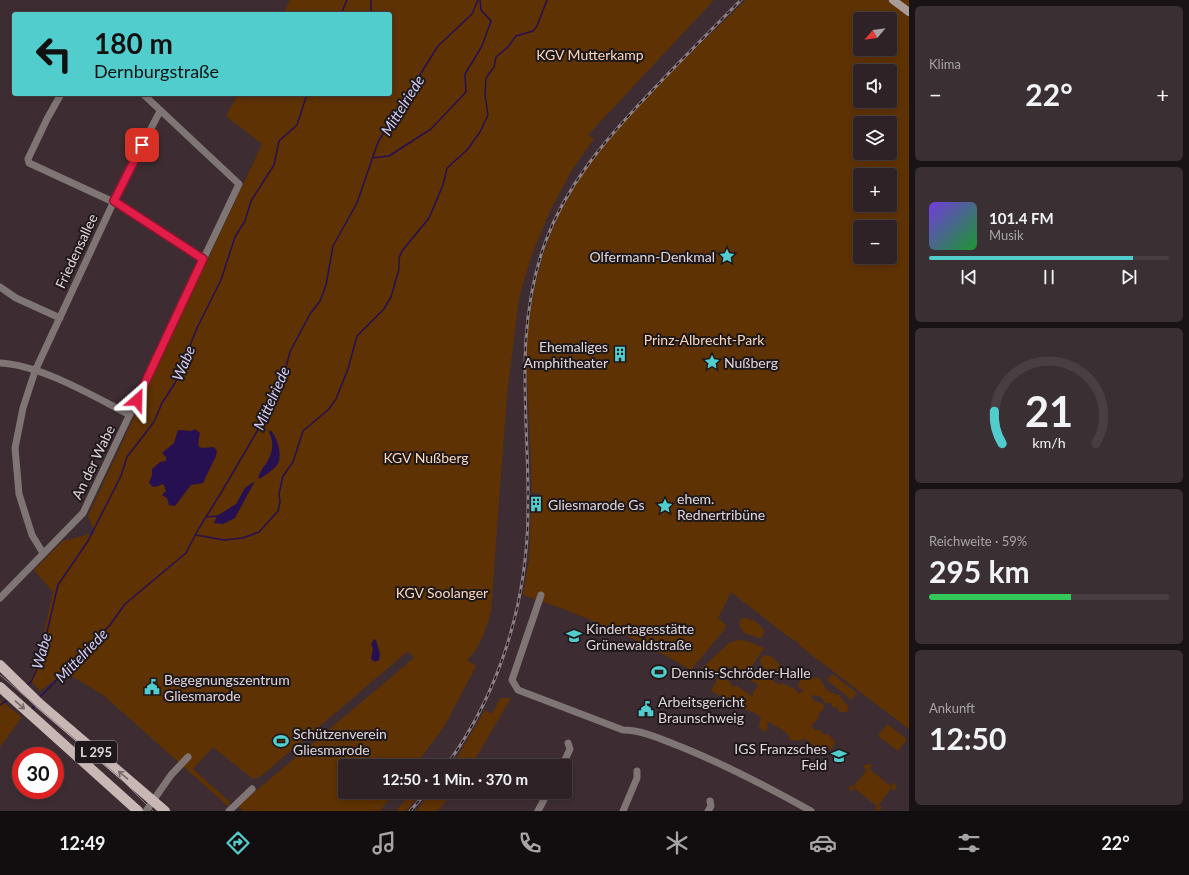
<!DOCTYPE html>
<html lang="de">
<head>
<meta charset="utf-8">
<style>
  :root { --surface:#2e2226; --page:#3a2f32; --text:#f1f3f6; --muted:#a7a4a7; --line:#493f43; --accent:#52cdce }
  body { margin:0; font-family:Lato,sans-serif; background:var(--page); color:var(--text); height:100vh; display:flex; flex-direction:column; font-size:15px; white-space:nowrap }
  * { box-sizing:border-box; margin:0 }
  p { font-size:13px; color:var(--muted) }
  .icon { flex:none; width:22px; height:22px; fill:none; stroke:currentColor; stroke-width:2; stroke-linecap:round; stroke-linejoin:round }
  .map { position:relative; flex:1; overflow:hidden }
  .sheet { display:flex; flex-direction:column; gap:6px; padding:6px; background:#191315; width:280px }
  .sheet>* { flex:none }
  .hud { position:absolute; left:12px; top:12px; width:380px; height:84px; border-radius:4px; box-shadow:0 2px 6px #0003,0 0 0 1px var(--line); background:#52cdce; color:#111; overflow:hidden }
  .needle { width:26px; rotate:241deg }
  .buttons { position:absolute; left:853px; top:12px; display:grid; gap:8px }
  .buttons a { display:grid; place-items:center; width:44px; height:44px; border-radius:4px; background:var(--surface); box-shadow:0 2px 6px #0003,0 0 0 1px var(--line); font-size:20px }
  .speed { position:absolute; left:12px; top:747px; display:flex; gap:8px; font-size:20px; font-weight:700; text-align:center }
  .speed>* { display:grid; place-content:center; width:52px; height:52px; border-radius:50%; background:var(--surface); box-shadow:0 2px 6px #0003,0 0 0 1px var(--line); line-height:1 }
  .speed .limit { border:6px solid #d22; background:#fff; color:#111 }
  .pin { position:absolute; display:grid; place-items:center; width:34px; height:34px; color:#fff; margin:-17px; border-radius:8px; box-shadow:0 2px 6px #0006 }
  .me { position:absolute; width:44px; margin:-22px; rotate:25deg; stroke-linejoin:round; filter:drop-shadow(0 0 3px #0008) }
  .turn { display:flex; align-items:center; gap:14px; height:84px; padding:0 16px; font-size:18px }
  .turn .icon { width:52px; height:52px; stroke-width:2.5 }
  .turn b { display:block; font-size:28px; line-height:34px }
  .big { font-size:30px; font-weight:700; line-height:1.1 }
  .sheet .card { flex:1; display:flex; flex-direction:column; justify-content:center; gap:6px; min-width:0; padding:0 14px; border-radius:6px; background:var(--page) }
  .sheet .dial { align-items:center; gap:0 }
  .dial svg { height:104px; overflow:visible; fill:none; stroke:var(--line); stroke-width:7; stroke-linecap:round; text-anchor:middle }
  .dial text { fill:var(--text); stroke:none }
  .song { display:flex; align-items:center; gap:12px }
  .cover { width:48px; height:48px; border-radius:6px; background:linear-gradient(135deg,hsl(260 70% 55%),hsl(130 70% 35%)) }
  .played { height:4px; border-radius:2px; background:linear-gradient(90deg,var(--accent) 85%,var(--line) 85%) }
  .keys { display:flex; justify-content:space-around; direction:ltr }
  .heat { display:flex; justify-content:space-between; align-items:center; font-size:22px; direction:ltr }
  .charge { height:6px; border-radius:3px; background:linear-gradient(90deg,#34c759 59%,var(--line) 0) }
  .trip { position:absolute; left:338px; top:759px; width:234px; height:40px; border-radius:4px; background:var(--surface); box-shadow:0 2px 6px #0003,0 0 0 1px var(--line); font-weight:700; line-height:40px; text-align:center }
  .menu { display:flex; height:64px; justify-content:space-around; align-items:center; background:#120e0f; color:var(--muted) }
  .menu .icon { width:28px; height:28px }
  .menu .active { color:var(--accent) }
  .menu b { font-size:18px; color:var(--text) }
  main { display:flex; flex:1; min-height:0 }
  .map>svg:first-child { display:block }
</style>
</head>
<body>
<main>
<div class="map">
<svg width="909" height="811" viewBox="0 0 909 811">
  <rect width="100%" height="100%" fill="#3d2d33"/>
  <path fill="#5e3202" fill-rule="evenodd" d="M290 0H714L588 135 594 139 572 170 550 211 532 254 519 298 507 394 491 611C486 629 481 647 467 660L476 666 445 725 415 766H345V792H395L380 811H243L238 806 414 658 408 651 261 776 253 779 213 747 193 769 230 802 229 807 103 695 65 672 40 691 30 680 36 668 53 592 34 570 63 541 95 533 88 516 262 144 226 116 238 94H390V14H283Z
    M746 0H909V729L800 646 798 642 790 638 731 592 718 618 726 625 724 630 691 670C639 639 582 614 523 595L529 560 531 511 540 510V493H532C531 461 530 429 528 396 528 380 525 362 527 345 530 302 539 258 557 219 595 138 682 62 746 0ZM860 19H890V49H860ZM860 71H890V101H860ZM860 123H890V153H860ZM860 175H890V205H860ZM860 227H890V257H860Z
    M743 618C752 618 759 623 764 631L762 637 759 638 744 633 739 625 740 620Z
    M738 640 747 641 764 648 752 666 757 671 761 679 772 678 773 681 780 685 782 683 795 689 798 693H801L803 690 798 687C798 681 804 677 810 675L814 678H818C828 686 822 692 840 695L844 702 849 706 847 712H839L838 708 833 707 831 703H825L821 697 813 695 811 698 815 701 822 703 824 708 818 715V719L811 726 815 730H821L824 735 828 734 835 741 832 749 819 751 806 739 794 741 790 740C788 730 777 728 769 722L767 723 768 728 766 732 763 731 759 727 761 717C752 710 739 708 729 702L725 707 720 706 724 698 711 691 719 676 702 668 729 643ZM724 667 732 668 731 672 737 681 746 678 759 685 753 692V697L737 686 733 687 729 681 720 678Z
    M764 655C772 655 776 660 780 666L779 672C771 676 766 671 761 665L760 659Z
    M832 674 857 693 852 700 827 680Z
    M500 698H511L471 766H452L485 710 492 714Z
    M0 700 22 717 0 747Z
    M887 724 907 739 898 751 878 736Z
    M867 764 872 765 869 769 891 786 894 782 897 787 895 791 891 788 879 805 882 808 879 811 875 809 877 806 854 788 851 792 849 789 850 785 853 787 867 770 863 767Z
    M412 792H422L406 811H396Z
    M432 792H453L438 811H416Z"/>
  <path fill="#271052" d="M195 429 200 433C196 451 199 448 214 447L217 451 216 456 203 483 191 485 175 506 169 505 167 498 162 495 166 491 164 485 162 484 159 486 153 487 149 483 152 475V469L160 462 166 461V457L162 453 174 443 178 430 192 431Z
    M270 430C278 437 283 457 277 465 273 470 265 476 259 479 256 470 281 457 269 432Z
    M255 481 235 518 223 524 214 523 217 516 236 504 245 488Z
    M374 639 376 640 380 654 379 660 375 662 371 659 373 648 371 644Z"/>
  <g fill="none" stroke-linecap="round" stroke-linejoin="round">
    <path stroke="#271052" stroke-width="1.5" d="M341 14 347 0
      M371 14V0
      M372 158 389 156 431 129 466 92 465 74 482 46 491 21 481 10 480 0
      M207 517 217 516
      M196 535 224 540 243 538 259 532 278 511 280 502 279 494 283 476 293 462 303 431 329 409 336 399 348 369 357 336 384 309 391 297 399 269V258L402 251 429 218 443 185 447 168 467 150 480 132 488 115 485 95 486 78 494 67 496 57 508 47 516 36 533 31 537 26 547 0
      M26 686 31 682 40 662 58 585 88 541 121 476 127 457 154 422 162 403 175 383 197 328 221 280 235 237 245 221 251 201 274 165 279 141 297 125 307 94
      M40 697 110 625 125 604 186 553 199 528 221 493 266 416 282 382 290 352 310 314 320 301 326 285 333 246 357 203 378 142 438 46 472 14 478 0
      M0 705 9 699
      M31 711 35 704"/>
    <path stroke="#7e7574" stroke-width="7" d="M61 94 47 119 28 159 29 163 120 205 203 259
      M0 287 16 298 60 318
      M0 363C41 365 93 396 130 415
      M43 553 32 535 19 494 15 448 23 408 35 371 114 201 160 111
      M541 595 512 680 518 690 623 730C642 730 661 739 679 746 724 764 768 787 811 811
      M0 598 83 513 239 184 143 94
      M562 766 570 749 568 743
      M146 811 171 775 188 757
      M229 811 252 789
      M538 811 548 792
      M623 811 637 778V771
      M708 811 711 806 710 801"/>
    <path stroke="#a89b98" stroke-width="8" d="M893 0 909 12"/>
    <path stroke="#c9b7b5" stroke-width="10" d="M0 665 40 704 165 811
      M0 687 138 811"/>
    <path stroke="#8d7f84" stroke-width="1" d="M0 675 117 775 153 811"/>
    <defs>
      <path id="rail" d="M446 766C501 691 528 600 528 507 529 416 513 332 545 243 566 185 606 139 648 95 678 63 710 31 741 0
        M410 811 427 792"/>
    </defs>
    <use href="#rail" stroke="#8d7f84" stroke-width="3"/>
    <use href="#rail" stroke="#1f181a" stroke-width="1.5" stroke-dasharray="4.5" stroke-linecap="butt"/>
  </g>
  <defs><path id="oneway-shaft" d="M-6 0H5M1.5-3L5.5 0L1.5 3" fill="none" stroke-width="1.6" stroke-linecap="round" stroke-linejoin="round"/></defs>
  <g stroke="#746868">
    <use href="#oneway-shaft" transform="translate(20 705) rotate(41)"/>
    <use href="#oneway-shaft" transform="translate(123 775) rotate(-140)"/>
  </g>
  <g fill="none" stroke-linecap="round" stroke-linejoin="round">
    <defs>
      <path id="route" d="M137 400 203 259 114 201 142 145"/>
    </defs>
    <use href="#route" stroke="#92132f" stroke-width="10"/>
    <use href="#route" stroke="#e11d48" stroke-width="7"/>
  </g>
  <defs>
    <symbol id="sight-bare" viewBox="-9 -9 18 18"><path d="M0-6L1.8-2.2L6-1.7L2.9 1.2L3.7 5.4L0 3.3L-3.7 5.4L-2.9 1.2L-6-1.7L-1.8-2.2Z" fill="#52cdce" stroke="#1f181a" stroke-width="2.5" paint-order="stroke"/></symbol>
    <symbol id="building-bare" viewBox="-9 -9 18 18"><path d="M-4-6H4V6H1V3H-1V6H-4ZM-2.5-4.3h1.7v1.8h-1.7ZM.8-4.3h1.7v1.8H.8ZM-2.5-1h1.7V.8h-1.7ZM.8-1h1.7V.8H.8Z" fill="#52cdce" stroke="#1f181a" stroke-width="2.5" paint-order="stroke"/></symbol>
    <symbol id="school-bare" viewBox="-9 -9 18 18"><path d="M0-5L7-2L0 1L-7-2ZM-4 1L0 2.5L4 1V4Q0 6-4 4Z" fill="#52cdce" stroke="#1f181a" stroke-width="2.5" paint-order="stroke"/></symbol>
    <symbol id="stadium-bare" viewBox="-9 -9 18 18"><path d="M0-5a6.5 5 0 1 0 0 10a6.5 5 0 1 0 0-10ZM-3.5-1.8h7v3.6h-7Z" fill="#52cdce" stroke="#1f181a" stroke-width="2.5" paint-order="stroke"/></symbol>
    <symbol id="civic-bare" viewBox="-9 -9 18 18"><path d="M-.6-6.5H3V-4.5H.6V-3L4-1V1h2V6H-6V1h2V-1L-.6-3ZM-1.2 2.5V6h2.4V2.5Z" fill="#52cdce" stroke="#1f181a" stroke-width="2.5" paint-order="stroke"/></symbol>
  </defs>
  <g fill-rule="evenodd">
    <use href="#sight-bare" x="716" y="245" width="22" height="22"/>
    <use href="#building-bare" x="609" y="343" width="22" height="22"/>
    <use href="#sight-bare" x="701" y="351" width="22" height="22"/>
    <use href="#building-bare" x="525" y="493" width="22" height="22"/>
    <use href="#sight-bare" x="654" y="495" width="22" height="22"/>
    <use href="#school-bare" x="563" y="625" width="22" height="22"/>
    <use href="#stadium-bare" x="648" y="661" width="22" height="22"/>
    <use href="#civic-bare" x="141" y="676" width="22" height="22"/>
    <use href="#civic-bare" x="635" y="698" width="22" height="22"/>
    <use href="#stadium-bare" x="270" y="730" width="22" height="22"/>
    <use href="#school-bare" x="828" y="745" width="22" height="22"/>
  </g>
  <g text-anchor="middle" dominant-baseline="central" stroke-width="4" stroke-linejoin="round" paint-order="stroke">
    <rect fill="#1f181a" stroke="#a69ca0" stroke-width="1" x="75" y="741" width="42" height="22" rx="3"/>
    <g font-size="13" font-weight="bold" fill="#e0d5d9">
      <text x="96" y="752">L 295</text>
    </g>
    <g font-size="14" fill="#fdd8bb" stroke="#1f181a">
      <text x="590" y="54">KGV Mutterkamp</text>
      <text x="704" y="339">Prinz-Albrecht-Park</text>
      <text x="426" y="457">KGV Nußberg</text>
      <text x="442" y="592">KGV Soolanger</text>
    </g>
    <g font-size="14" fill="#e0d5d9" stroke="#1f181a">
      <text transform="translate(76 251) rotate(-65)">Friedensallee</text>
      <text transform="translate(93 462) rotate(-64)">An der Wabe</text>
    </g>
    <g font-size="14" fill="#e0d5d9" stroke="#1f181a" text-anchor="start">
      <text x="715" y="256" text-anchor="end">Olfermann-Denkmal</text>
      <text x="608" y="346" text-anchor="end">Ehemaliges<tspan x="608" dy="16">Amphitheater</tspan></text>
      <text x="724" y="362">Nußberg</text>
      <text x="677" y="498">ehem.<tspan x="677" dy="16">Rednertribüne</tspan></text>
      <text x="548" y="504">Gliesmarode Gs</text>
      <text x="586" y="628">Kindertagesstätte<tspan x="586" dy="16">Grünewaldstraße</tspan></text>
      <text x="671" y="672">Dennis-Schröder-Halle</text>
      <text x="164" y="679">Begegnungszentrum<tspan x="164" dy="16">Gliesmarode</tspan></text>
      <text x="658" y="701">Arbeitsgericht<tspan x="658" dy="16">Braunschweig</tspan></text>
      <text x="293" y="733">Schützenverein<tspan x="293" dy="16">Gliesmarode</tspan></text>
      <text x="827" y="748" text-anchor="end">IGS Franzsches<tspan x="827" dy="16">Feld</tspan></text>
    </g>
    <g font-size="15" font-style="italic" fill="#d3cdf6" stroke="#1f181a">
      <text transform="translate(402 105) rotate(-58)">Mittelriede</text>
      <text transform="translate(183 363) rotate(-67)">Wabe</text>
      <text transform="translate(271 398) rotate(-66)">Mittelriede</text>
      <text transform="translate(41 651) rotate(-74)">Wabe</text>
      <text transform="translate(81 655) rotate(-46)">Mittelriede</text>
    </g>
  </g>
</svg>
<div class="buttons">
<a><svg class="needle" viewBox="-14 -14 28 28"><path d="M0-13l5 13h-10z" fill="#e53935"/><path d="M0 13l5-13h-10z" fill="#a7a4a7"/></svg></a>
<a><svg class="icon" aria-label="sound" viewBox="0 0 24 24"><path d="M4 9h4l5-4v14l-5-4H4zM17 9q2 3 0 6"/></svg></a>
<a><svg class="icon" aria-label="layers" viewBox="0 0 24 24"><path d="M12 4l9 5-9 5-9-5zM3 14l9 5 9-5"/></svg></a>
<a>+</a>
<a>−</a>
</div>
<div class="speed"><div class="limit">30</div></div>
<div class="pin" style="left:142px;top:145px;background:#d93025"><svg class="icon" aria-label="arrive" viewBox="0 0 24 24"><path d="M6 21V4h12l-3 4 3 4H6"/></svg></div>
<svg class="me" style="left:137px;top:400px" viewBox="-20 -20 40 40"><path d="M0-17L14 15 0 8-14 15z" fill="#e11d48" stroke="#fff" stroke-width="4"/></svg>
<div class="trip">12:50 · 1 Min. · 370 m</div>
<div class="hud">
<div class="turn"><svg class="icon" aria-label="left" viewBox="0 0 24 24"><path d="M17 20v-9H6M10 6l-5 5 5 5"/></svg><div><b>180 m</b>Dernburgstraße</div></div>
</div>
</div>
<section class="sheet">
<div class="card"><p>Klima</p>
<div class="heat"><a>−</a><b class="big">22°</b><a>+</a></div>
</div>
<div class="card">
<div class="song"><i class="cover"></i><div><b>101.4 FM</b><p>Musik</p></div></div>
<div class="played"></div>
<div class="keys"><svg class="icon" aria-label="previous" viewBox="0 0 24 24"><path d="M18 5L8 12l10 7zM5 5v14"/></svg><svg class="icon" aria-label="pause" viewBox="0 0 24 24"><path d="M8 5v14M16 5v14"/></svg><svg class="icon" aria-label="next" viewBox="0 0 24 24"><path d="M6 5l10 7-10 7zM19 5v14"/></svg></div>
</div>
<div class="card dial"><svg viewBox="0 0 100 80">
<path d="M14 69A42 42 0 1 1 86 69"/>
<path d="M14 69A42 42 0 0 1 8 44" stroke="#52cdce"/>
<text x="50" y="56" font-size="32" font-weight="700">21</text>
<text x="50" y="72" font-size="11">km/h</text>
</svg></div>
<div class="card"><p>Reichweite · 59%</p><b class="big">295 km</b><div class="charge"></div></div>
<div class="card"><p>Ankunft</p><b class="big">12:50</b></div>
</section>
</main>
<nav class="menu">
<b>12:49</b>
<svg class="icon active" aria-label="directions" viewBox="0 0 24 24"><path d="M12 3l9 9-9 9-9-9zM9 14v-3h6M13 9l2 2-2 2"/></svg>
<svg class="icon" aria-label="music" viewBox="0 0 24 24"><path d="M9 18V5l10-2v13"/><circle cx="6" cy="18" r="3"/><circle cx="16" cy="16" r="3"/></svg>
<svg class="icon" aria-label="phone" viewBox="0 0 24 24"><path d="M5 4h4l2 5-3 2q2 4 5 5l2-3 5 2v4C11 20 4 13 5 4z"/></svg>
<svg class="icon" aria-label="climate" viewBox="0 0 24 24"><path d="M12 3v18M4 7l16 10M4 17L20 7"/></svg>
<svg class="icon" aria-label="car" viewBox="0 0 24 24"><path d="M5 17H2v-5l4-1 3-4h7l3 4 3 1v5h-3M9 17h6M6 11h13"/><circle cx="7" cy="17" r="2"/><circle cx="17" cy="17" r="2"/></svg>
<svg class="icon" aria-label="filters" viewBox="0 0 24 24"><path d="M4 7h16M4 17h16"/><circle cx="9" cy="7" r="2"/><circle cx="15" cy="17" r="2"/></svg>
<b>22°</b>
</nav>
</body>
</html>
